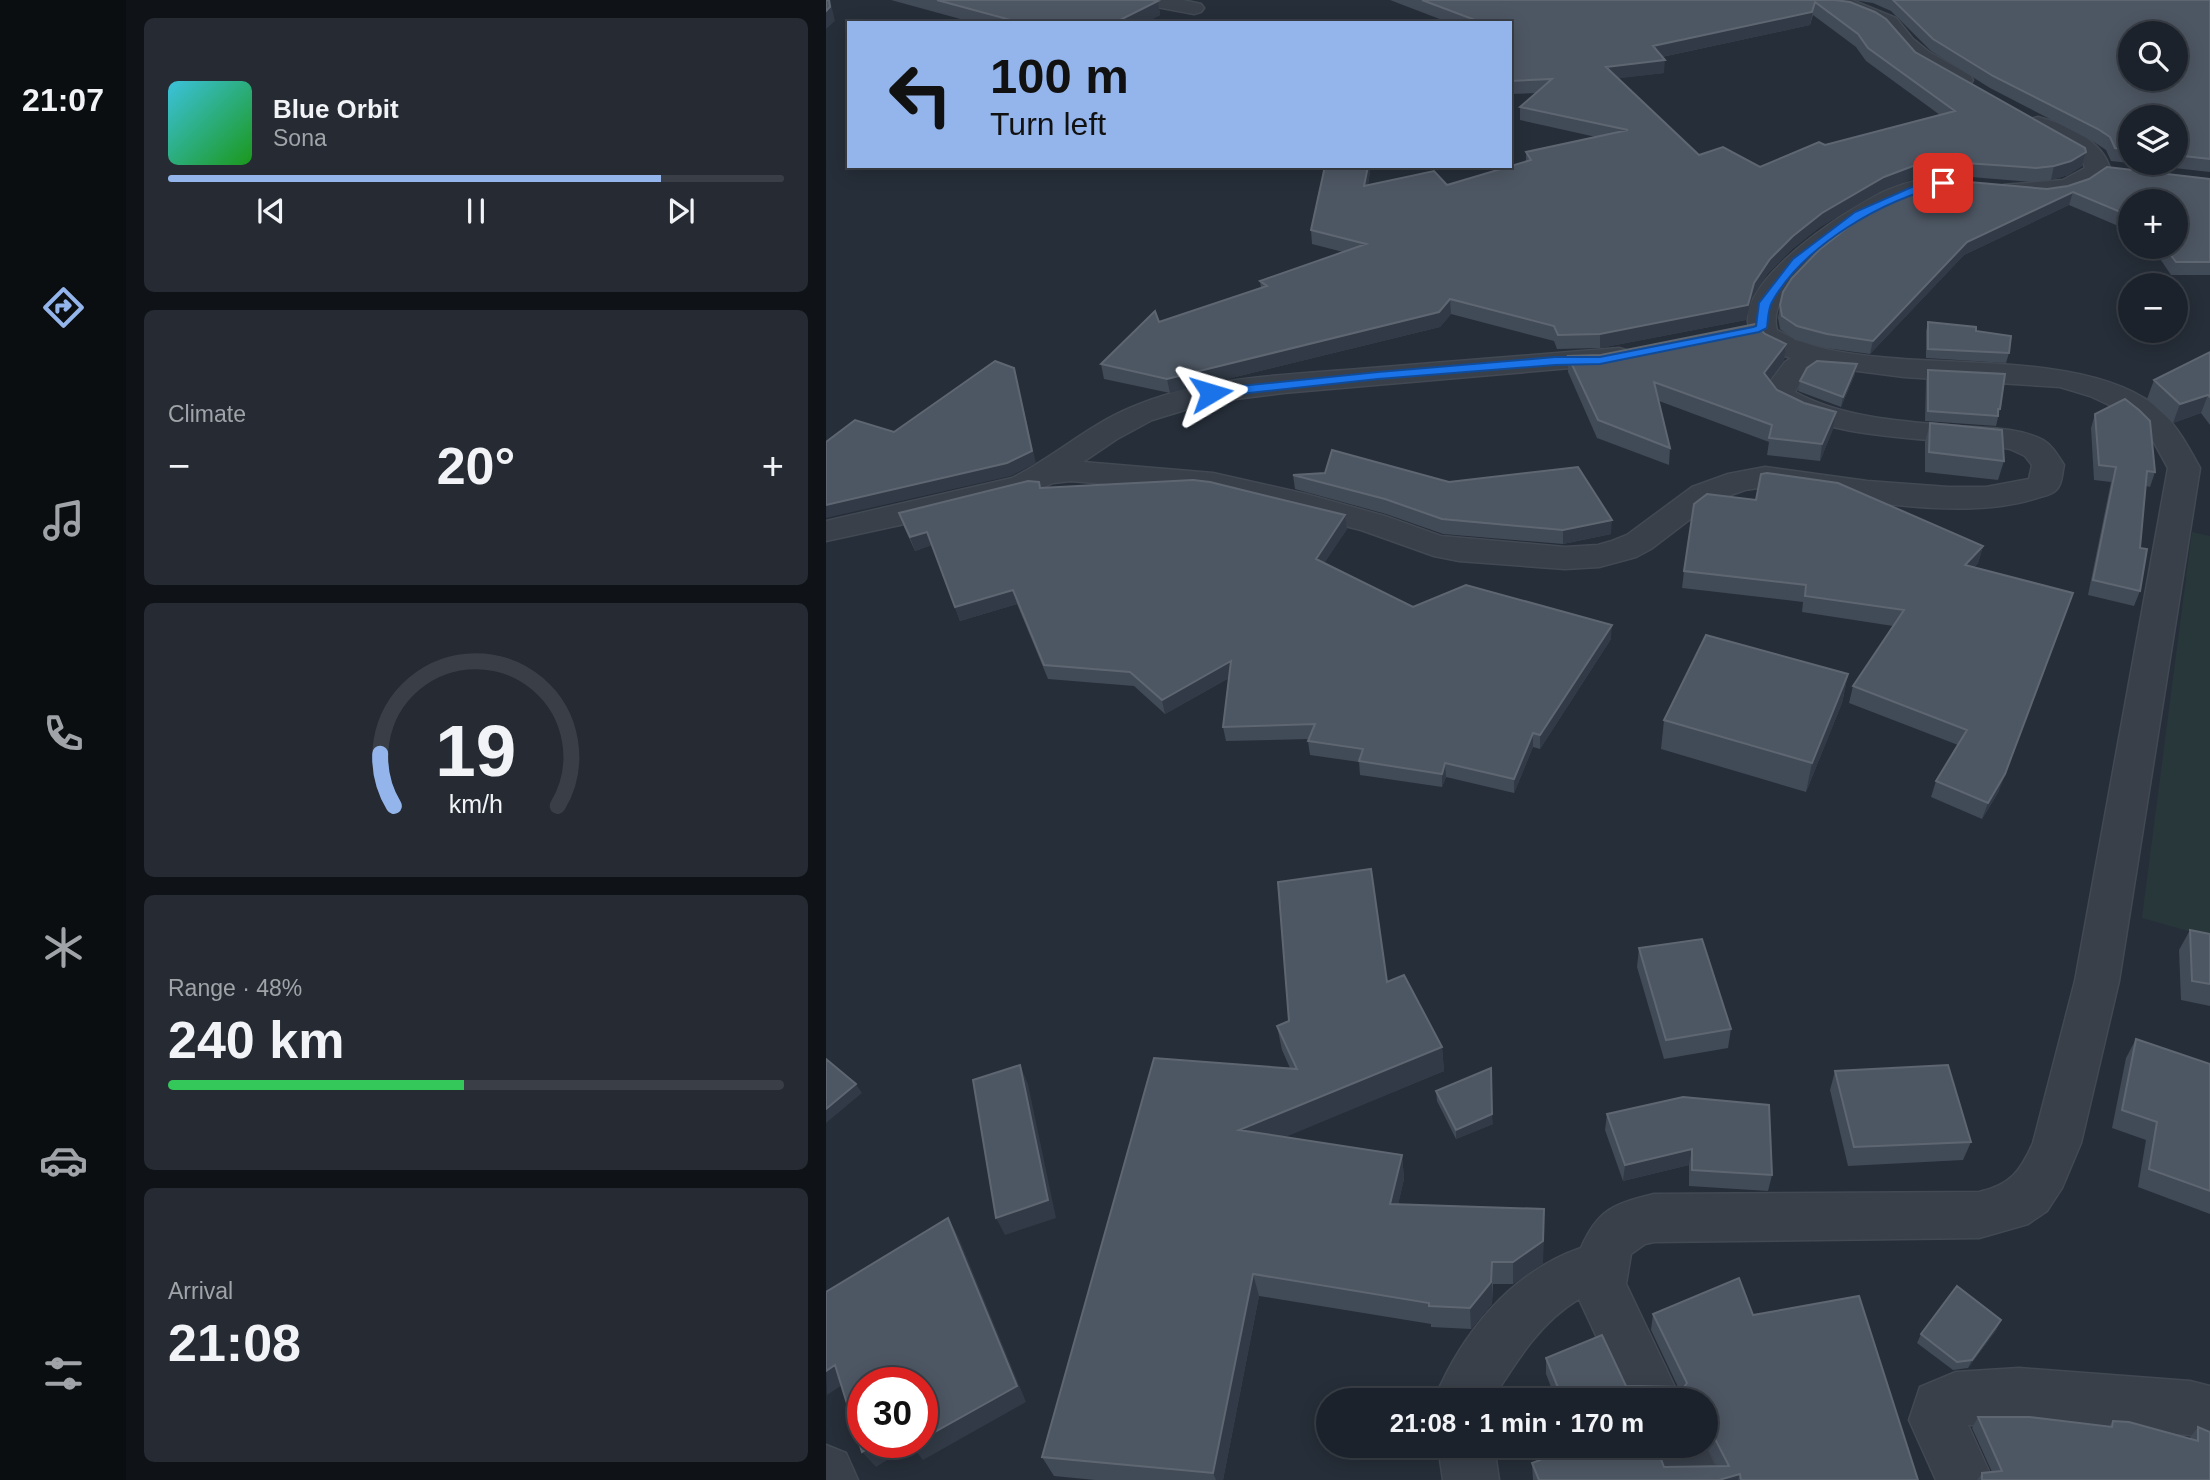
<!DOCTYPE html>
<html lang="en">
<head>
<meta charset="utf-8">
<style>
  :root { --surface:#1c222b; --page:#252a33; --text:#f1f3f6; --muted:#a0a4a9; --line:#3a3f47; --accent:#94b5eb }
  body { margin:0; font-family:Helvetica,sans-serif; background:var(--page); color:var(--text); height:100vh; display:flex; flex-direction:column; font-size:26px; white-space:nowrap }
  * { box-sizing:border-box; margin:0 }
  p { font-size:23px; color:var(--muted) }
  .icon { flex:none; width:38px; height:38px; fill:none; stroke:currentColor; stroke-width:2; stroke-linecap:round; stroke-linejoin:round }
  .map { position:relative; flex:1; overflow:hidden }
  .sheet { display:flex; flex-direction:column; gap:18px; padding:18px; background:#0f1318; width:700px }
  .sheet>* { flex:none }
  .hud { position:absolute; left:21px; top:21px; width:665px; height:147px; border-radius:0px; box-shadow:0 4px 18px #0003,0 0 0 2px var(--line); background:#94b5eb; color:#111; overflow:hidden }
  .fabs { position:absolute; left:1292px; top:21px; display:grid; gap:14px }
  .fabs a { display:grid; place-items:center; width:70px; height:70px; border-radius:50%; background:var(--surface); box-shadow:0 4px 18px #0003,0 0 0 2px var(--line); font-size:35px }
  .speed { position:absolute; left:21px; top:1367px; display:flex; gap:14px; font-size:35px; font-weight:700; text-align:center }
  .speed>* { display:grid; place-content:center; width:91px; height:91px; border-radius:50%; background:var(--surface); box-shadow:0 4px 18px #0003,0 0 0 2px var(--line); line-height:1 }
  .speed .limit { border:10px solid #d22; background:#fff; color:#111 }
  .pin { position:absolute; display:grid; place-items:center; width:60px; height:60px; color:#fff; margin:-30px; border-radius:14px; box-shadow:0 4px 10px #0006 }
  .me { position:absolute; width:77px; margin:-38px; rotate:83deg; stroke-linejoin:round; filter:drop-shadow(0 0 5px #0008) }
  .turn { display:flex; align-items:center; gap:24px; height:147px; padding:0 28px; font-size:32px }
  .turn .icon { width:91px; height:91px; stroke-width:2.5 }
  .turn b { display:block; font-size:49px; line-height:60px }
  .big { font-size:52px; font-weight:600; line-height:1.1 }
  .sheet .widget { flex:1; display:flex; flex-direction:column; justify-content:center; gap:10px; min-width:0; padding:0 24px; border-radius:10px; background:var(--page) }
  .sheet .dial { align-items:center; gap:0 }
  .dial svg { height:182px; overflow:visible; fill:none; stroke:var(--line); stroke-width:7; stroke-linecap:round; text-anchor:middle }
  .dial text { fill:var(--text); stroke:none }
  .song { display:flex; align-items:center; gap:21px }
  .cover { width:84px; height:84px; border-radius:10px; background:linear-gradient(135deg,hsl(190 70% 55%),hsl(120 70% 35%)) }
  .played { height:7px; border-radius:4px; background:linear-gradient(90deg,var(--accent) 80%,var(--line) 80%) }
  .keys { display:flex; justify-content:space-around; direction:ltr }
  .heat { display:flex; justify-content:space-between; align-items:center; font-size:38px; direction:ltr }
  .charge { height:10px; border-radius:5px; background:linear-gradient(90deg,#34c759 48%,var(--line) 0) }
  .trip { position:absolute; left:490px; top:1388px; width:402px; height:70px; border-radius:35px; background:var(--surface); box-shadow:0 4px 18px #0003,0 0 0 2px var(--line); font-weight:600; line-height:70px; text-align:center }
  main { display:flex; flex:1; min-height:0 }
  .dock { display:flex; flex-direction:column; width:126px; justify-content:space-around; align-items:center; background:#0b0e11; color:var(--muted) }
  .dock .icon { width:49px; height:49px }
  .dock .selected { color:var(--accent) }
  .dock b { font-size:32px; color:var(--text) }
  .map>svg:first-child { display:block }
</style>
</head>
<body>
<main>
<nav class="dock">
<b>21:07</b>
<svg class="icon selected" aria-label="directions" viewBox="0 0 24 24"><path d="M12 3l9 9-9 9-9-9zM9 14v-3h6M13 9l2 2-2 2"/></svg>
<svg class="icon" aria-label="music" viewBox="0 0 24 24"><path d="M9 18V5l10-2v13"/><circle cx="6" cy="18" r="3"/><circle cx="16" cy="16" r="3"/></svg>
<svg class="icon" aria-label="phone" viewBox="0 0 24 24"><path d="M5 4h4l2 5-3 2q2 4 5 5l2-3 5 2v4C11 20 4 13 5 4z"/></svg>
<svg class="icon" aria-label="climate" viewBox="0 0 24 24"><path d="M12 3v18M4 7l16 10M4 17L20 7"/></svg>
<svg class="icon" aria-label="car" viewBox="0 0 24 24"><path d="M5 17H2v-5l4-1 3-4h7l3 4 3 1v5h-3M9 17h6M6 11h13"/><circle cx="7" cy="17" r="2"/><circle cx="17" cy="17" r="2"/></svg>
<svg class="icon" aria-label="filters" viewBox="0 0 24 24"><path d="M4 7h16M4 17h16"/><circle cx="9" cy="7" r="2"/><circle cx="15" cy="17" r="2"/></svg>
</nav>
<section class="sheet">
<div class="widget">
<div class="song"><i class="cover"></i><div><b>Blue Orbit</b><p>Sona</p></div></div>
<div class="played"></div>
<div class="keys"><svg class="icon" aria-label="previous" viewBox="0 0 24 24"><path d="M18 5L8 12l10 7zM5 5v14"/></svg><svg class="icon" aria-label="pause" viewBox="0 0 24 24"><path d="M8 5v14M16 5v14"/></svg><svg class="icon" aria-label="next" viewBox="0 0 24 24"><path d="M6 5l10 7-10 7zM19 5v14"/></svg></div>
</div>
<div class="widget"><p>Climate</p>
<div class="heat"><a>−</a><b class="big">20°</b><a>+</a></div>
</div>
<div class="widget dial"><svg viewBox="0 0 100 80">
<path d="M14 69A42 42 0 1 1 86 69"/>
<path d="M14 69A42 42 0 0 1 8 46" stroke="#94b5eb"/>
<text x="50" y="56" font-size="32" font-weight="700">19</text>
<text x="50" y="72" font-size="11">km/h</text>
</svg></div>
<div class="widget"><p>Range · 48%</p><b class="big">240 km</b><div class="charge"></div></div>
<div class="widget"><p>Arrival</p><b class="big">21:08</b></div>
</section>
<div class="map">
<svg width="1384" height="1480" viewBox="0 0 1384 1480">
  <rect width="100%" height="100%" fill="#262e39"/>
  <path fill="#28383a" d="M1366 532 1384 536V937L1316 918Z"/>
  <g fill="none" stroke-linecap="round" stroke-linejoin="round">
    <defs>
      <path id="minor" d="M312 0H357L375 4 378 8 375 12 368 14 315 4Z
        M982 0H1026L1070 18 1087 39 1103 52 1144 75 1147 80 1144 85C1126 89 1086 63 1073 50 1065 42 1061 30 1052 25 1031 14 1008 10 985 4Z
        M1212 117C1239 124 1277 140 1284 169 1263 199 1210 204 1177 195L1173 190 1177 185 1237 180 1259 168C1255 146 1221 138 1204 129L1200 124 1204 119Z
        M1112 176 1121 178 1124 183 1121 188C1108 191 1096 193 1084 199 1047 215 936 281 951 330 983 349 1017 353 1053 357 1133 366 1275 355 1335 411 1352 427 1363 448 1374 468L1293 981 1255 1143 1236 1188 1221 1211 1202 1224 1153 1238 828 1242 819 1244 805 1254 800 1284 855 1400H800L753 1299C714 1322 690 1362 666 1400H608C636 1333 685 1272 755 1248 772 1209 788 1204 828 1194L1153 1192C1184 1185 1194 1172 1207 1143L1249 981 1342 468 1325 437 1298 412 1264 396 1234 387 1078 377 993 366 979 374 969 392C1016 418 1080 422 1132 426 1160 428 1192 427 1217 440 1227 446 1232 456 1238 465 1236 473 1236 485 1230 490 1226 495 1217 496 1211 498 1135 523 1018 497 939 487L919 490 888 501 825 549 810 557 773 567 739 569 633 561 608 556 535 530 387 493 245 481 227 483 208 492 120 515 0 541V521L186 478C227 458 261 426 304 408 375 377 457 375 533 369 620 362 706 355 793 348L803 351 808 357 803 363 457 393 385 402 326 420 291 439 257 462 387 473 480 494 559 516 615 536 739 547 772 545 786 541 801 535 866 487 902 474 939 467 1041 481 1122 487H1160L1203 479 1206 465 1199 456 1184 449C1105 435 1017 444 944 403L938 390 959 362 965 358C846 324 1006 218 1051 195 1070 185 1090 180 1112 176Z
        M1193 1368 1364 1381 1384 1386V1442L1364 1435 1232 1425H1142L1167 1480H1110L1083 1420 1094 1387 1130 1372Z
        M0 1445 20 1453 32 1480H0Z
        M612 1446H668L673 1480H617Z
        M822 1446H880L896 1480H838Z"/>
    </defs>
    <use href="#minor" stroke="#424953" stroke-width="3"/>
    <use href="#minor" fill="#39404a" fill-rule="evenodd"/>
  </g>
  <path fill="#414a57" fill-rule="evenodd" d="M65 0H326L332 1 334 15 318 23H149Z
    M564 0H1009L1089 52 1260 152 1256 166 1242 175 1225 180 1206 182 1108 174 1084 180 1055 191 994 227 965 250 942 273 926 298 920 320 774 348 731 349 728 341 625 314 614 327 344 393 278 379 275 364 333 322 435 288 434 281 517 252 486 244 485 230 499 166H544V172L542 185H621L700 162V152L770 137 694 120V107L710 93 684 94V23H624ZM987 15 1030 47 1040 61 1114 115 999 145 934 167 873 155 792 78 838 73 836 57 984 25Z
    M1027 0H1384V172L1285 161 1280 150 1268 142 1164 88 1105 51 1065 11 1047 3ZM1304 117H1349V163H1304Z
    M1384 179V275H1345L1326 247H1349L1304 201V231L1243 205 1138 255 1044 354 999 348 969 340 954 329 952 318 954 305 1221 189Z
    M1102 322 1150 331 1183 353 1180 363 1100 358V331Z
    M939 334 960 344 958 361 943 380 951 390 978 403 1010 412 1007 429 994 461 941 455 943 442 833 401 844 448 843 465 771 438 742 372V356L775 355Z
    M1384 352V425L1375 413 1347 423 1321 399 1328 380Z
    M1102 370 1174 409 1170 426 1099 421 1100 380Z
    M1029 374 1015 407 972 391 974 381Z
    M1269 414 1329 472 1324 487 1320 486 1314 548V591L1308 606 1262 595 1285 482 1268 480 1265 428Z
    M1104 423 1178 461 1172 480 1099 472V442Z
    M467 475 785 534 737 544 617 534 560 514 469 489Z
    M215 488 519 515 521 529 498 563 587 607 785 639 714 749 707 747 688 793 620 777 616 787 534 775 533 762 484 755 482 741 483 739 400 741 397 727 403 678 339 714 308 686 222 679 191 604 134 621 106 545 89 551 78 527 73 513Z
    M1157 546 1152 563 1148 567 1173 791 1156 819 1105 797 1110 781 1132 745 1023 703 1027 686 1067 626 976 612 977 602 856 588 858 571Z
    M1022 674 1016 703 980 792 835 749 838 720Z
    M1364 930 1384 934V1006L1355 1000 1353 950Z
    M813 948 905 1029 902 1048 838 1059 811 967Z
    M561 982 616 1047 618 1071 458 1137 576 1155 578 1179 572 1204 718 1209 717 1263 687 1284H667L666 1304 645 1329 605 1327V1324L433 1296 397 1480H269L228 1476 216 1457 464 1068 456 1050 451 1026Z
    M1310 1039 1384 1064V1214L1312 1187 1320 1140 1286 1128 1300 1058Z
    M1009 1071 1145 1142 1137 1160 1022 1166 1004 1090Z
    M610 1091 667 1124 630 1139 611 1101Z
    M781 1114 946 1175 942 1191 863 1186V1165L797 1181 779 1130Z
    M827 1314 927 1315 1092 1480H707L706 1463 838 1467 891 1466 880 1444V1400H730L720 1374V1358L800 1386 852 1387 825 1330Z
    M1171 1329 1142 1368 1127 1370 1091 1343 1095 1334Z
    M1152 1417 1283 1426 1287 1421 1363 1439 1372 1427 1384 1480H1151L1156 1473 1166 1472 1146 1428Z"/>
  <path fill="#313a46" d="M3 0H4L9 21 0 29V11Z
    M332 1 334 15 318 23H288Z
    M989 2 984 25 826 59 827 46Z
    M839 60 838 73 779 80 780 67Z
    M1260 152 1256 166 1242 175 1225 180 1228 166Z
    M1111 161 1108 174 1084 180 1055 191 994 227 965 250 942 273 926 298 920 320 774 348V334L928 283 944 259 967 236 996 213 1058 177 1087 166Z
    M542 166H544V172L539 200 538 186Z
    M1247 192 1243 205 1138 255 1044 354 1047 341 1141 242Z
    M624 299 625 314 614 327 344 393 341 379Z
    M960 344 958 361 935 390 938 373Z
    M1031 364 1029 374 1015 407 1017 397Z
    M188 368 210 463 185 476 0 518V505Z
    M1382 395 1375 413 1347 423 1354 404Z
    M1010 412 1007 429 994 461 996 444Z
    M519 515 521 529 492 573 490 559Z
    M786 520 785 534 737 544V530Z
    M101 532 106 545 89 551 84 537Z
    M1157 546 1152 563 1135 582 1139 565Z
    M187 590 191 604 134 621 129 607Z
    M1242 609 1173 791 1156 819 1162 803Z
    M786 625 785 639 714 749V735Z
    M405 661 408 675 339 714 336 700Z
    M1022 674 1016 703 980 792 986 763Z
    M707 733V747L688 793V779Z
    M619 763 620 777 616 787V774Z
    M616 1047 618 1071 419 1154 413 1130Z
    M194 1065 202 1084 230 1218 179 1235 170 1218Z
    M30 1084 36 1093 0 1123V1109Z
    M666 1114 667 1124 630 1139V1130Z
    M866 1149 863 1165 797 1181 799 1165Z
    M576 1155 578 1179 567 1227 564 1204Z
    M122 1218 132 1236 200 1402 97 1460 85 1445 50 1467 36 1452 53 1442H96Z
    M717 1241V1263L687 1284V1262Z
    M666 1262V1304L645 1329 644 1308Z
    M427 1274 433 1296 397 1480H390L387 1473Z
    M1175 1320 1171 1329 1142 1368 1146 1360Z
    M9 1365 22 1381 1 1395 0 1371Z
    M914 1474 912 1480H893Z"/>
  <path fill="#4d5763" stroke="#5e6672" stroke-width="2" fill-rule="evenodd" d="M0 0H3L4 7 0 11Z
    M111 0H326L332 1 288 23H225L214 20 207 23H196Z
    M596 0H1009L1024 2 1049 12 1060 19 1089 52 1259 148 1260 152 1245 161 1228 166 1210 168 1111 161 1087 166 1058 177 996 213 967 236 944 259 928 283 922 305 774 334 732 335 728 326 624 299 613 312 341 379 275 364 329 311 333 322 441 286 434 281 540 244 485 230 499 166H542L538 186 608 171 621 185 705 160 700 152 802 130 694 107 726 79 684 81V23H657ZM989 2 1032 34 1042 48 1129 111 999 145 993 142 934 167 897 147 873 155 780 67 839 60 827 46 986 12Z
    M1067 0H1384V159L1349 155V117H1304V150L1289 148 1284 137 1272 129 1167 76 1107 39ZM1304 33H1349V79H1304Z
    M1281 167 1384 179V262H1350L1339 247H1349V201H1304V216L1247 192 1141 242 1047 341 1001 334 971 326 956 316 954 305 957 292 966 278 993 250 1039 214 1090 187 1111 182 1132 181 1221 189 1242 186 1263 179Z
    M1102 322 1150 327V331L1185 336 1183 353 1102 349Z
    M929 324 939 334 960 344 938 373 951 390 978 403 1010 412 996 444 943 438 946 425 828 382 844 448 772 420 742 356 775 355Z
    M1384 352V397L1382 395 1354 404 1328 380Z
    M169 361 188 368 206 451 181 463 0 505V442L29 420 68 432Z
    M991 361 1031 364 1017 397 974 381 981 368Z
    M1102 370 1179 374 1174 409H1172V416L1102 411Z
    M1299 399 1313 410 1324 421 1329 472 1321 471 1314 548 1321 549 1314 591 1267 580 1290 467 1273 465 1269 414Z
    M1104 423 1176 430 1178 461 1103 452Z
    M506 450 623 482 752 467 786 520 737 530 616 519 559 499 467 475 499 473Z
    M941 473 1012 483 1157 546 1139 565 1247 593 1179 774 1162 803 1110 781 1141 730 1027 686 1078 610 979 596 980 585 858 571 868 504 881 494 930 500 935 474Z
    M367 480 384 482 519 515 490 559 587 607 640 585 786 625 714 735 707 733 688 779 619 763 616 774 533 761 537 749 482 741 489 724 397 727 405 661 336 700 304 672 218 665 187 590 129 607 101 532 84 537 73 513 202 481 213 482 214 488Z
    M880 635 1022 674 986 763 838 720Z
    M545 869 561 982 578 975 616 1047 413 1130 576 1155 564 1204 718 1209 717 1241 687 1262H666L665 1282 644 1308 603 1306V1303L427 1274 387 1473 216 1457 328 1058 471 1069 451 1026 463 1021 452 882Z
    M1364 930 1384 934V984L1366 981Z
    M876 939 905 1029 840 1040 813 948Z
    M1310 1039 1384 1064V1191L1323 1169 1331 1122 1296 1110Z
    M0 1059 30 1084 0 1109Z
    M194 1065 222 1200 170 1218 147 1080Z
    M1122 1065 1145 1142 1028 1147 1009 1071Z
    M665 1068 666 1114 630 1130 610 1091Z
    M857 1097 943 1105 946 1175 866 1170V1149L799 1165 781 1114Z
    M122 1218 191 1386 96 1439V1382H37V1442H53L36 1452 9 1365 0 1371V1292Z
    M913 1278 927 1315 1033 1296 1092 1480H915L914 1474 893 1480H713L706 1463 750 1446H830L838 1467 903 1466 884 1429H880V1400H737L720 1358 776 1335 800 1386 858 1387 861 1383 827 1314Z
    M1131 1286 1175 1320 1146 1360 1131 1362 1095 1334Z
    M1152 1417H1203L1286 1427 1287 1421 1303 1422 1372 1441V1427L1384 1432V1480H1156V1473L1176 1471Z"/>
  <path fill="#1a73e8" stroke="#114b97" stroke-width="2" d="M1117 180 1120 181V185C1058 199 979 244 946 302 942 309 942 320 941 328L933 332 774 364 729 365 552 379 385 397 378 393 385 389 552 372 729 357H774L927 327 930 326 933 303 967 259 1029 212 1095 183Z"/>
</svg>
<div class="fabs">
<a><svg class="icon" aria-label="search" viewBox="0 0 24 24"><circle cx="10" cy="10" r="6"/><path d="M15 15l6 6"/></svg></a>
<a><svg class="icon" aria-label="layers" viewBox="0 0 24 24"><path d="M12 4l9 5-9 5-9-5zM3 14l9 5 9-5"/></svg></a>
<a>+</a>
<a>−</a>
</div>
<div class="speed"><div class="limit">30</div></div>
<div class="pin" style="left:1117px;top:183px;background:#d93025"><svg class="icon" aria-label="arrive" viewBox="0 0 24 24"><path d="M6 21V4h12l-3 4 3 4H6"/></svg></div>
<svg class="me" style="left:385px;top:393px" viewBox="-20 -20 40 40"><path d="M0-17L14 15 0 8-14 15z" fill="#1a73e8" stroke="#fff" stroke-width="4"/></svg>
<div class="trip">21:08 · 1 min · 170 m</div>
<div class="hud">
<div class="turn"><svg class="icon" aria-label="left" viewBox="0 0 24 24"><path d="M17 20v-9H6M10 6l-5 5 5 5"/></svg><div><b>100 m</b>Turn left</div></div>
</div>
</div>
</main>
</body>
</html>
